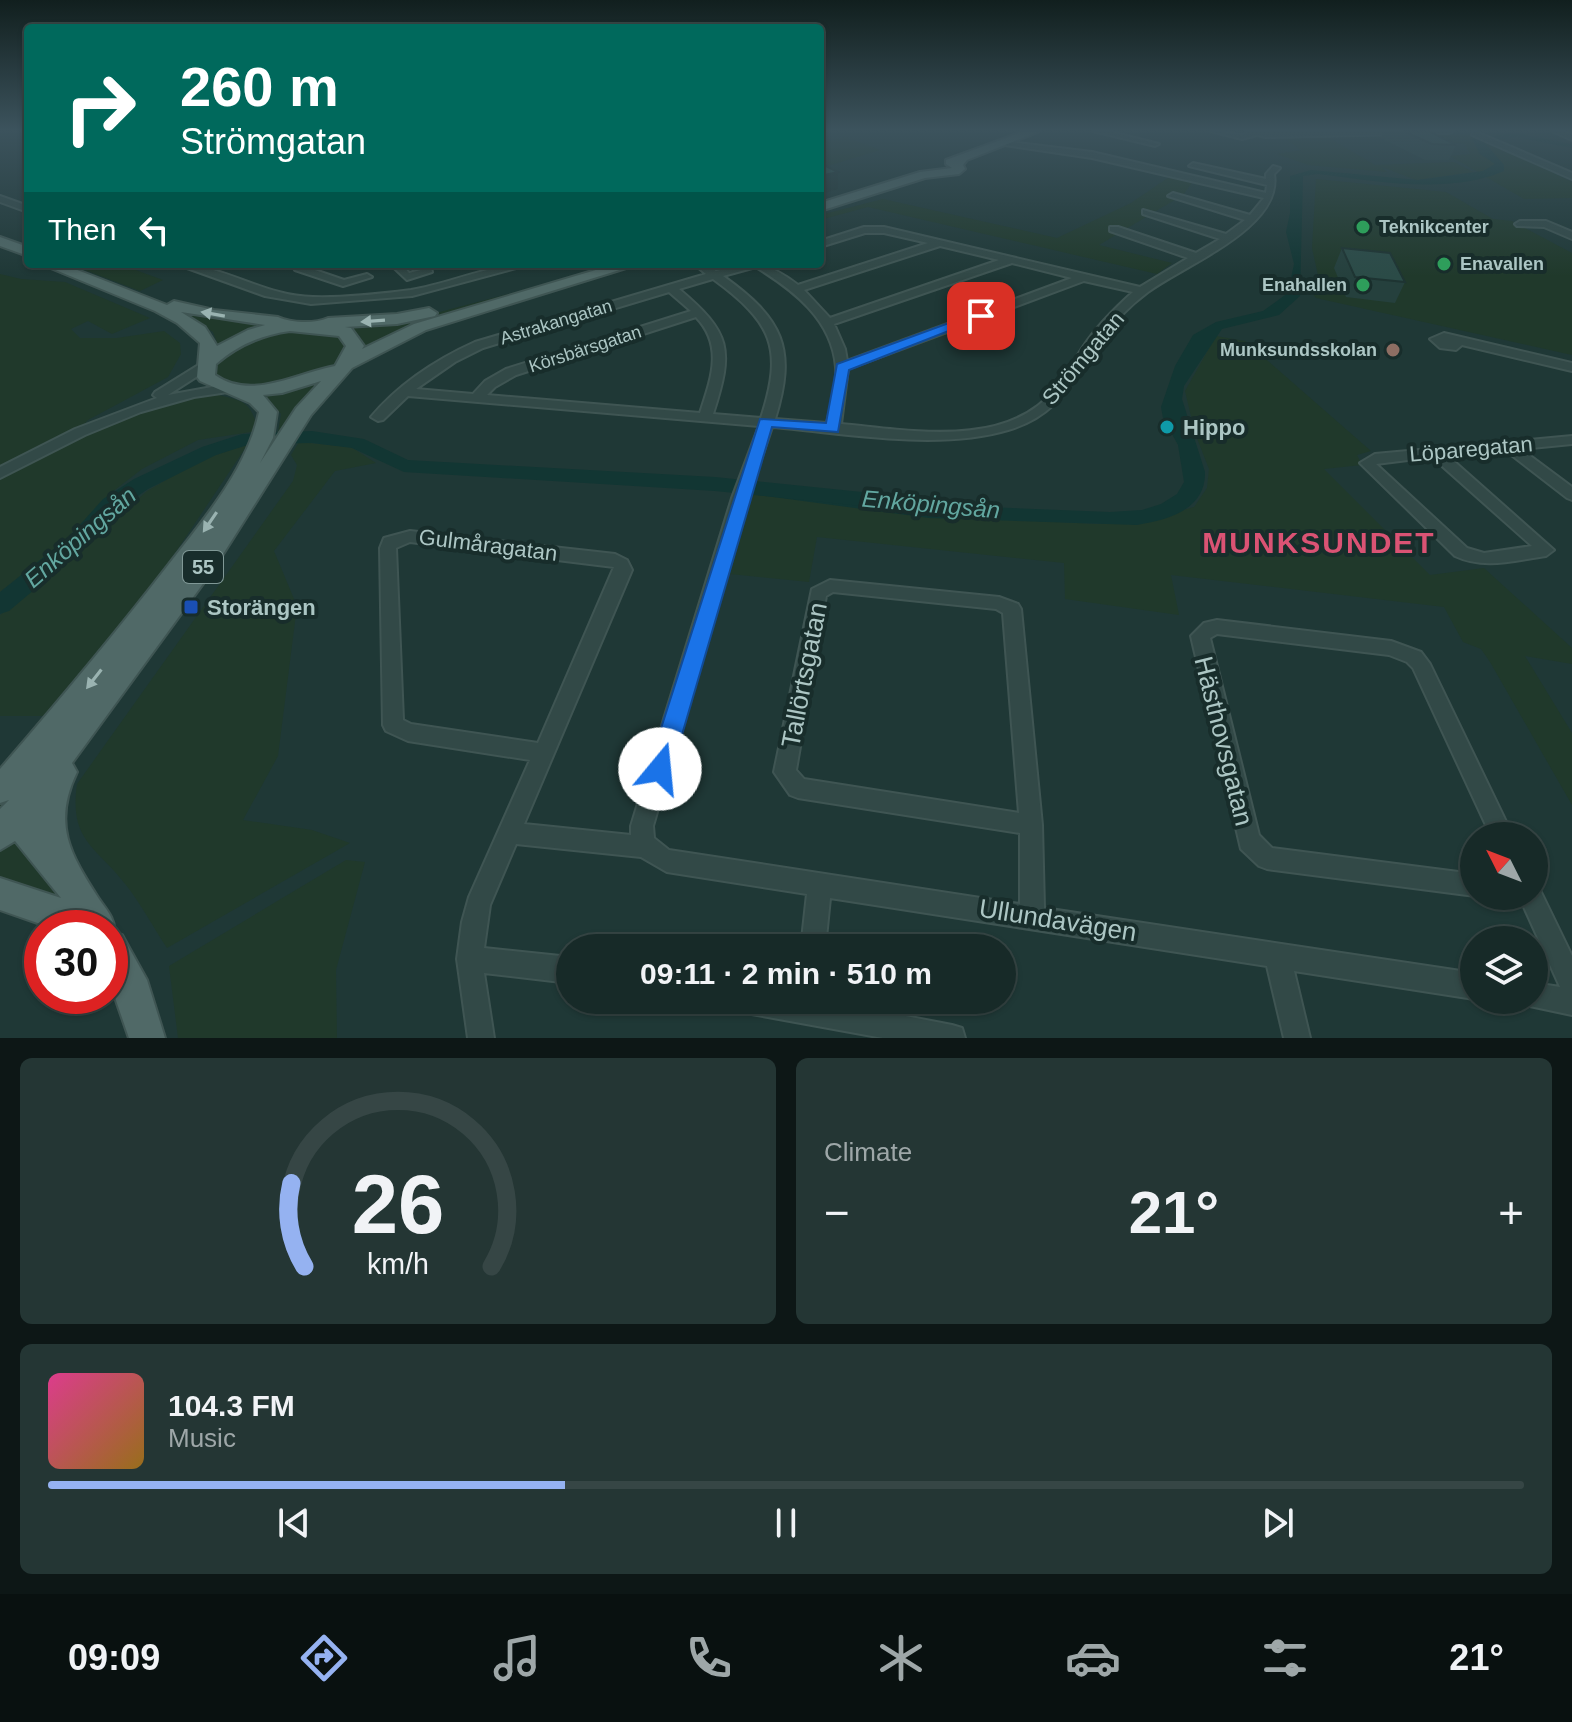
<!DOCTYPE html>
<html lang="en">
<head>
<meta charset="utf-8">
<style>
  :root { --surface:#172a28; --page:#243634; --text:#f1f3f6; --muted:#9ea7a8; --line:#364645; --accent:#95b2f1 }
  body { margin:0; font-family:Helvetica,sans-serif; background:var(--page); color:var(--text); height:100vh; display:flex; flex-direction:column; font-size:30px; white-space:nowrap }
  * { box-sizing:border-box; margin:0 }
  p { font-size:26px; color:var(--muted) }
  .icon { flex:none; width:44px; height:44px; fill:none; stroke:currentColor; stroke-width:2; stroke-linecap:round; stroke-linejoin:round }
  .map { position:relative; height:1038px; overflow:hidden }
  .panel { display:flex; flex-direction:column; gap:20px; padding:20px; background:#0d1716; flex:1 }
  .panel>* { flex:none }
  .banner { position:absolute; left:24px; top:24px; width:800px; height:244px; border-radius:8px; box-shadow:0 2px 6px #0004,0 0 0 2px var(--line); background:#00695c; color:#fff; overflow:hidden }
  .needle { width:52px; rotate:312deg }
  .controls { position:absolute; left:1460px; top:822px; display:grid; gap:16px }
  .controls a { display:grid; place-items:center; width:88px; height:88px; border-radius:50%; background:var(--surface); box-shadow:0 2px 6px #0004,0 0 0 2px var(--line); font-size:40px }
  .speed { position:absolute; left:24px; top:910px; display:flex; gap:16px; font-size:40px; font-weight:700; text-align:center }
  .speed>* { display:grid; place-content:center; width:104px; height:104px; border-radius:50%; background:var(--surface); box-shadow:0 2px 6px #0004,0 0 0 2px var(--line); line-height:1 }
  .speed .limit { border:12px solid #d22; background:#fff; color:#111 }
  .pin { position:absolute; display:grid; place-items:center; width:68px; height:68px; color:#fff; margin:-34px; border-radius:16px; box-shadow:0 4px 12px #0006 }
  .me { position:absolute; width:88px; margin:-44px; rotate:17deg; stroke-linejoin:round; filter:drop-shadow(0 0 6px #0008) }
  .turn { display:flex; align-items:center; gap:28px; height:168px; padding:0 24px; font-size:36px }
  .turn .icon { width:104px; height:104px; stroke-width:2.5 }
  .turn b { display:block; font-size:56px; line-height:68px }
  .then { display:flex; align-items:center; height:76px; padding:0 24px; background:#0003; gap:16px; font-size:30px }
  .big { font-size:60px; font-weight:800; line-height:1.1 }
  .panel .widget { flex:1; display:flex; flex-direction:column; justify-content:center; gap:12px; min-width:0; padding:0 28px; border-radius:12px; background:var(--page) }
  .panel .dial { align-items:center; gap:0 }
  .dial svg { height:208px; overflow:visible; fill:none; stroke:var(--line); stroke-width:7; stroke-linecap:round; text-anchor:middle }
  .dial text { fill:var(--text); stroke:none }
  .song { display:flex; align-items:center; gap:24px }
  .cover { width:96px; height:96px; border-radius:12px; background:linear-gradient(135deg,hsl(330 70% 55%),hsl(40 70% 35%)) }
  .played { height:8px; border-radius:4px; background:linear-gradient(90deg,var(--accent) 35%,var(--line) 35%) }
  .keys { display:flex; justify-content:space-around; direction:ltr }
  .heat { display:flex; justify-content:space-between; align-items:center; font-size:44px; direction:ltr }
  .panel .tiles { flex:1; display:grid; gap:20px; grid-template-columns:1fr 1fr }
  .widget:last-child { grid-column:span 2 }
  .trip { position:absolute; left:556px; top:934px; width:460px; height:80px; border-radius:40px; background:var(--surface); box-shadow:0 2px 6px #0004,0 0 0 2px var(--line); font-weight:800; line-height:80px; text-align:center }
  .menu { display:flex; height:128px; justify-content:space-around; align-items:center; background:#091110; color:var(--muted) }
  .menu .icon { width:56px; height:56px }
  .menu .current { color:var(--accent) }
  .menu b { font-size:36px; color:var(--text) }
  .map>svg:first-child { display:block }
</style>
</head>
<body>
<div class="map">
<svg width="1572" height="1038" viewBox="0 0 1572 1038">
  <rect width="100%" height="100%" fill="#1f3836"/>
  <path fill="#20392b" d="M1324 135 1375 165 1454 162 1473 172 1416 180 1382 167 1387 172 1308 165 1277 154 1301 150 1282 137Z
    M1427 135 1476 136 1572 182V198L1524 199 1450 156 1470 154 1465 144 1443 142Z
    M846 137 880 150 831 165H820V143Z
    M1172 175 1194 180 1183 195 1099 245 1172 263 1157 274 868 207 820 220V215L883 199 1057 238 1131 203Z
    M1316 179 1446 192 1493 219 1512 221 1572 253V355L1316 298 1312 293 1318 275 1312 248Z
    M69 264H119L163 280 140 291Z
    M622 264C535 289 444 307 364 349L360 336 344 326 413 319Z
    M0 274 21 279 65 282 150 318 112 334 88 321 71 329 80 338H117L164 331 180 343 181 354 168 377 88 420 78 431 0 469Z
    M181 312 276 325 251 331 218 345 213 332Z
    M294 328C313 331 342 329 346 351 325 385 247 398 214 375L213 365C231 340 265 335 294 328Z
    M1216 336 1245 341 1371 451 1357 455 1362 465 1324 469 1430 575 1484 568 1572 648V664L1525 656 1572 733V805L1490 662 1481 649 1463 642 1444 607 1171 575 1179 615 1065 599 1064 563 817 537 809 582 730 574 753 494 975 518 1097 524 1148 520 1194 507 1207 488 1209 469 1195 433 1185 391Z
    M323 382 186 578 0 812V801L177 582 278 432 281 414 265 395Z
    M214 394C243 401 251 400 258 431L198 440 142 469 111 493 60 545 0 592V478C60 447 147 397 214 394Z
    M299 442 351 447 376 463 335 471 274 551 297 606 278 756 243 820 312 830 350 843 167 948C153 927 141 904 126 885 95 845 69 841 77 784L293 481 297 465 291 455Z
    M248 444 157 580 46 716H0V615L70 560 147 491 201 460Z
    M21 837 68 900 0 885V847Z
    M346 860 365 862 336 970 337 1038H178L169 966Z"/>
  <path fill="#123633" d="M1515 133 1572 144V148L1517 137 1484 142 1504 165V171C1449 195 1375 181 1318 174L1303 176 1300 296 1279 315 1222 329 1184 386 1182 399 1205 472C1206 510 1167 520 1137 525L929 518 758 495 760 488 858 502 1110 512 1142 510 1161 504 1177 494 1184 482 1178 445 1163 418 1161 407 1175 366 1193 335 1216 322 1263 311 1288 293 1294 264 1286 232 1290 213V176L1311 170 1418 180 1483 171 1495 164 1480 154 1472 139Z"/>
  <g fill="none" stroke-linecap="round" stroke-linejoin="round">
    <path fill="#123633" fill-rule="evenodd" d="M312 431 364 439 408 460 715 477 940 500 948 502 951 507 948 512 940 514 715 491 404 472 352 448 312 443 251 444 216 455 148 489 119 509 86 546 9 611 0 614V592L70 536 103 499 134 479 202 447 242 434Z"/>
    <defs>
      <path id="minor" d="M1093 131H1107L1159 144 1155 146Z
        M1211 131 1242 135 1248 133 1246 131H1453L1449 133 1266 137 1257 135 1242 139Z
        M1474 131 1572 173V179L1472 135Z
        M1552 131H1562L1572 135V140Z
        M1002 141 1092 152 1266 193 1267 185 1189 166 1193 163 1266 179V174L1273 166 1280 168 1274 174C1283 228 1184 265 1148 292 1129 306 1111 325 1097 345 1069 384 1059 415 1008 430 938 451 845 433 772 427L748 498 653 826 654 838 669 850 1020 904V833L798 798 790 795 774 772 812 589 830 580 999 597 1018 604 1021 609 1042 825 1044 908 1474 973V999L1294 971 1310 1038H1284L1267 966 830 898 825 948H801L807 894 667 872 641 857 516 844 490 905 484 948 570 957V983L484 973 494 1038H468L457 959 462 922 469 897 530 760 408 741 386 731 383 725 380 548 384 538 410 531 615 554 627 560 632 570 524 824 631 835V826L732 498 759 426 408 396 383 420 378 421 371 417C398 385 435 360 475 342L706 274 694 264H706L716 271C753 261 767 261 798 285L928 243 884 233H865L820 247V241L864 227H884L1140 287 1188 258 1110 231V227H1118L1196 253 1220 239 1143 214V210L1226 234 1245 220 1168 196 1173 193 1250 215 1264 198 1092 158 1005 145ZM940 246 999 260 830 318 804 290ZM1012 263 1072 278 847 361 845 349 834 324ZM756 267C793 290 832 319 836 367 837 386 831 405 827 423L775 419C797 348 783 319 723 276ZM713 279C772 322 784 348 761 418L713 414C734 349 731 333 679 289ZM1084 281 1133 292C1115 308 1097 326 1083 347 1074 360 1067 375 1056 388 1007 450 909 430 841 424L848 369ZM669 292 691 311 506 369 485 381 473 394 416 389 455 362 483 348ZM696 317C724 346 711 379 700 413L487 395 495 387 516 375ZM410 542 614 567 538 743 411 724 403 720 396 548ZM833 592 996 609 1003 613 1019 813 804 779 796 770 826 596Z
        M0 196 28 206V212L0 202Z
        M1520 221H1546L1572 232V239L1544 227 1517 226 1515 224Z
        M176 264C223 264 265 297 313 297 344 298 380 294 411 290 452 283 490 264 531 264L412 296 311 304 265 296Z
        M299 264H313L309 268 344 280 367 274 372 277 343 286 295 270 294 268Z
        M390 264H401L409 273 421 270 420 264H430L432 272 407 280Z
        M1444 333 1572 363V371L1462 345 1456 350 1440 348 1430 339Z
        M205 361 210 362V368L168 395 223 385 228 386V392L194 397 141 412 85 435 0 478V467L75 429 157 398 153 395 155 392Z
        M1572 436V444L1521 449 1572 487V500L1567 498 1505 450 1448 456 1554 550 1546 556C1515 560 1485 570 1455 556L1360 463 1375 454ZM1432 457 1532 546 1484 553 1467 548 1376 464Z
        M1217 620 1391 641 1421 652 1430 664 1513 836H1491L1413 668 1407 662 1389 655 1217 634 1210 638 1259 835 1272 848 1474 874 1475 896 1267 869 1259 866 1241 849 1191 636 1204 623Z
        M1534 886 1539 888 1572 956V1015L1525 1005 1523 1000H1534V983L1560 987 1519 896H1534Z
        M733 1000H823L952 1025 962 1028 965 1038H883L746 1013 737 1009Z"/>
      <path id="major" d="M1025 131H1040L967 160 963 165 965 169 959 174 925 178 820 211V203L920 172 952 168 946 164V160Z
        M0 237 28 247V256L0 246Z
        M41 264H62L167 305 174 301 214 310 278 317C292 323 314 324 328 318L397 314 429 308 437 313 435 316 397 324 345 327 351 328 364 346 362 349 414 324 616 264H639L426 330 352 368 311 415 213 570 72 763 77 772C52 824 70 854 99 899 106 909 116 920 114 932L122 935 147 980 165 1038H129L110 983V928H52L0 910V878L61 898 15 841 0 850V809L9 800 0 803V769C58 702 115 634 169 564 204 519 247 469 259 412L250 403 200 381 197 377 200 343 177 323 155 311ZM181 312 265 325 248 330 217 346 205 327ZM290 331 339 336 346 346 335 366C296 373 252 401 215 375L216 364C238 345 261 335 290 331ZM321 381 296 408 260 463 273 438 277 412 263 395 282 393Z"/>
    </defs>
    <use href="#minor" stroke="#3f5553" stroke-width="4"/>
    <use href="#major" stroke="#3f5553" stroke-width="4"/>
    <use href="#minor" fill="#324947" fill-rule="evenodd"/>
    <use href="#major" fill="#506967" fill-rule="evenodd"/>
  </g>
  <path fill="#25403d" d="M1384 131H1429L1456 145 1449 160H1425L1381 138Z
    M1342 248 1405 282 1395 303 1346 297 1334 268Z"/>
  <path fill="#1e3432" d="M838 172V189L820 194V176Z"/>
  <path fill="#2b4b47" stroke="#1e3432" stroke-width="2" d="M1403 131H1429L1456 145 1432 144Z
    M820 163 838 172 820 176Z
    M1342 248 1390 253 1405 282 1355 277Z"/>
  <defs><path id="oneway-solid" d="M-6-.8H1V-3.2L6.5 0L1 3.2V.8H-6Z" transform="scale(2)"/></defs>
  <g fill="#9ab3b1">
    <use href="#oneway-solid" transform="translate(213 314) rotate(-170)"/>
    <use href="#oneway-solid" transform="translate(373 321) rotate(176)"/>
    <use href="#oneway-solid" transform="translate(210 522) rotate(124)"/>
    <use href="#oneway-solid" transform="translate(94 679) rotate(128)"/>
  </g>
  <linearGradient id="sky" x2="0" y2="1"><stop stop-color="#111f1e"/><stop offset="0.47" stop-color="#3c535d"/><stop offset="1" stop-color="#3c535d" stop-opacity="0"/></linearGradient>
  <rect width="1572" height="276" fill="url(#sky)"/>
  <path fill="#1a73e8" stroke="#114b97" stroke-width="2" d="M976 313 987 316 849 370 838 432 772 427 672 769 668 776 660 779 651 776 648 769 760 419 826 423 837 364Z"/>
  <g fill="#2e9e5b" stroke="#182d2b" stroke-width="3">
    <circle cx="1363" cy="227" r="8"/>
    <circle cx="1444" cy="264" r="8"/>
    <circle cx="1363" cy="285" r="8"/>
  </g>
  <circle fill="#8d6e63" stroke="#182d2b" stroke-width="3" cx="1393" cy="350" r="8"/>
  <circle fill="#0f9aa8" stroke="#182d2b" stroke-width="3" cx="1167" cy="427" r="8"/>
  <rect fill="#1a4fb4" stroke="#182d2b" stroke-width="3" x="183" y="599" width="16" height="16" rx="4"/>
  <g text-anchor="middle" dominant-baseline="central" stroke-width="8" stroke-linejoin="round" paint-order="stroke">
    <g font-size="18" font-weight="bold" fill="#acc6c4" stroke="#182d2b" text-anchor="start">
      <text x="1379" y="227">Teknikcenter</text>
      <text x="1460" y="264">Enavallen</text>
      <text x="1347" y="285" text-anchor="end">Enahallen</text>
      <text x="1377" y="350" text-anchor="end">Munksundsskolan</text>
    </g>
    <g font-size="18" fill="#acc6c4" stroke="#182d2b">
      <text transform="translate(556 322) rotate(-17)">Astrakangatan</text>
      <text transform="translate(585 349) rotate(-18)">Körsbärsgatan</text>
    </g>
    <rect fill="#182d2b" stroke="#809896" stroke-width="2" x="183" y="551" width="40" height="32" rx="6"/>
    <g font-size="20" font-weight="bold" fill="#acc6c4">
      <text x="203" y="567">55</text>
    </g>
    <g font-size="22" fill="#acc6c4" stroke="#182d2b">
      <text transform="translate(1083 358) rotate(-50)">Strömgatan</text>
      <text transform="translate(1471 449) rotate(-5)">Löparegatan</text>
      <text transform="translate(488 545) rotate(7)">Gulmåragatan</text>
    </g>
    <g font-size="22" font-weight="bold" fill="#acc6c4" stroke="#182d2b" text-anchor="start">
      <text x="1183" y="427">Hippo</text>
      <text x="207" y="607">Storängen</text>
    </g>
    <g font-size="24" font-style="italic" fill="#62a7a0" stroke="#182d2b">
      <text transform="translate(931 504) rotate(5)">Enköpingsån</text>
      <text transform="translate(80 537) rotate(-41)">Enköpingsån</text>
    </g>
    <g font-size="26" fill="#acc6c4" stroke="#182d2b">
      <text transform="translate(804 675) rotate(-79)">Tallörtsgatan</text>
      <text transform="translate(1224 741) rotate(76)">Hästhovsgatan</text>
      <text transform="translate(1058 920) rotate(9)">Ullundavägen</text>
    </g>
    <g font-size="30" font-weight="bold" letter-spacing="2" fill="#da5374" stroke="#182d2b">
      <text x="1319" y="542">MUNKSUNDET</text>
    </g>
  </g>
</svg>
<div class="controls">
<a><svg class="needle" viewBox="-14 -14 28 28"><path d="M0-13l5 13h-10z" fill="#e53935"/><path d="M0 13l5-13h-10z" fill="#9ea7a8"/></svg></a>
<a><svg class="icon" aria-label="layers" viewBox="0 0 24 24"><path d="M12 4l9 5-9 5-9-5zM3 14l9 5 9-5"/></svg></a>
</div>
<div class="speed"><div class="limit">30</div></div>
<div class="pin" style="left:981px;top:316px;background:#d93025"><svg class="icon" aria-label="arrive" viewBox="0 0 24 24"><path d="M6 21V4h12l-3 4 3 4H6"/></svg></div>
<svg class="me" style="left:660px;top:769px" viewBox="-20 -20 40 40"><circle r="19" fill="#fff"/><path d="M0-13L10 11 0 6-10 11z" fill="#1a73e8"/></svg>
<div class="trip">09:11 · 2 min · 510 m</div>
<div class="banner">
<div class="turn"><svg class="icon" aria-label="right" viewBox="0 0 24 24"><path d="M7 20v-9h11M14 6l5 5-5 5"/></svg><div><b>260 m</b>Strömgatan</div></div>
<div class="then">Then<svg class="icon" aria-label="left" viewBox="0 0 24 24"><path d="M17 20v-9H6M10 6l-5 5 5 5"/></svg></div>
</div>
</div>
<section class="panel">
<div class="tiles">
<div class="widget dial"><svg viewBox="0 0 100 80">
<path d="M14 69A42 42 0 1 1 86 69"/>
<path d="M14 69A42 42 0 0 1 9 37" stroke="#95b2f1"/>
<text x="50" y="56" font-size="32" font-weight="700">26</text>
<text x="50" y="72" font-size="11">km/h</text>
</svg></div>
<div class="widget"><p>Climate</p>
<div class="heat"><a>−</a><b class="big">21°</b><a>+</a></div>
</div>
<div class="widget">
<div class="song"><i class="cover"></i><div><b>104.3 FM</b><p>Music</p></div></div>
<div class="played"></div>
<div class="keys"><svg class="icon" aria-label="previous" viewBox="0 0 24 24"><path d="M18 5L8 12l10 7zM5 5v14"/></svg><svg class="icon" aria-label="pause" viewBox="0 0 24 24"><path d="M8 5v14M16 5v14"/></svg><svg class="icon" aria-label="next" viewBox="0 0 24 24"><path d="M6 5l10 7-10 7zM19 5v14"/></svg></div>
</div>
</div>
</section>
<nav class="menu">
<b>09:09</b>
<svg class="icon current" aria-label="directions" viewBox="0 0 24 24"><path d="M12 3l9 9-9 9-9-9zM9 14v-3h6M13 9l2 2-2 2"/></svg>
<svg class="icon" aria-label="music" viewBox="0 0 24 24"><path d="M9 18V5l10-2v13"/><circle cx="6" cy="18" r="3"/><circle cx="16" cy="16" r="3"/></svg>
<svg class="icon" aria-label="phone" viewBox="0 0 24 24"><path d="M5 4h4l2 5-3 2q2 4 5 5l2-3 5 2v4C11 20 4 13 5 4z"/></svg>
<svg class="icon" aria-label="climate" viewBox="0 0 24 24"><path d="M12 3v18M4 7l16 10M4 17L20 7"/></svg>
<svg class="icon" aria-label="car" viewBox="0 0 24 24"><path d="M5 17H2v-5l4-1 3-4h7l3 4 3 1v5h-3M9 17h6M6 11h13"/><circle cx="7" cy="17" r="2"/><circle cx="17" cy="17" r="2"/></svg>
<svg class="icon" aria-label="filters" viewBox="0 0 24 24"><path d="M4 7h16M4 17h16"/><circle cx="9" cy="7" r="2"/><circle cx="15" cy="17" r="2"/></svg>
<b>21°</b>
</nav>
</body>
</html>
